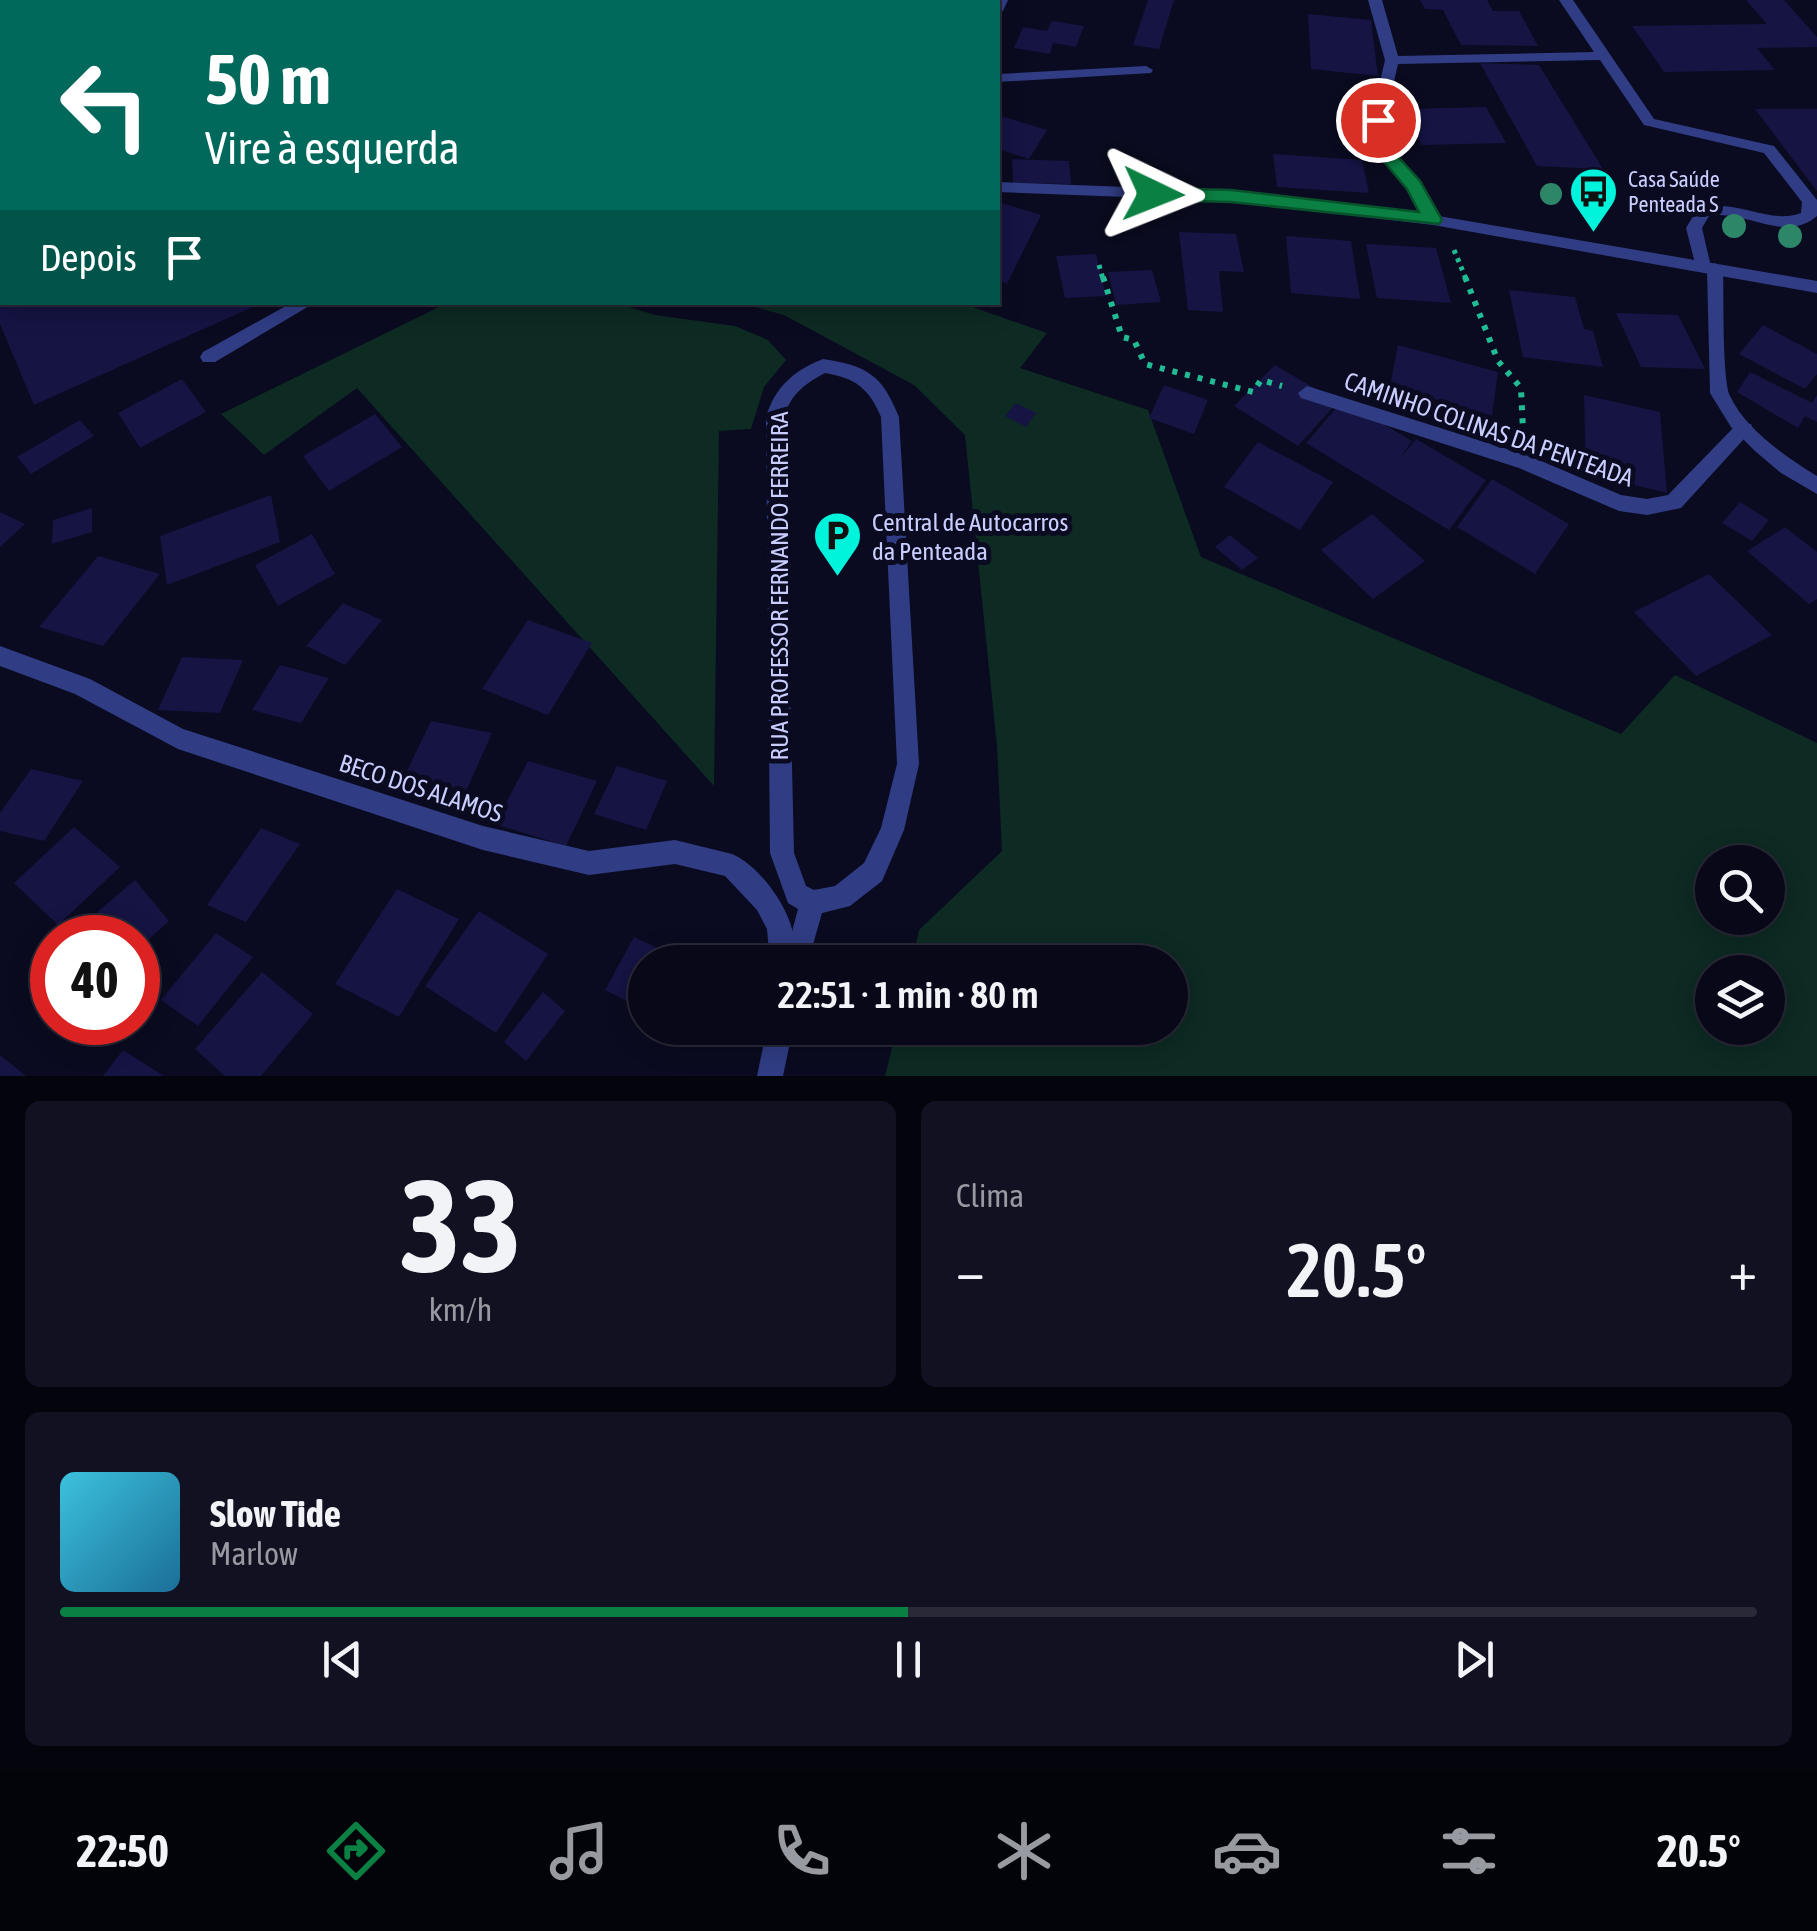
<!DOCTYPE html>
<html lang="pt">
<head>
<meta charset="utf-8">
<style>
  :root { --surface:#080818; --page:#111121; --text:#f1f3f6; --muted:#989aa2; --line:#292937; --accent:#0b8043 }
  body { margin:0; font-family:"Asap Condensed",sans-serif; background:var(--page); color:var(--text); height:100vh; display:flex; flex-direction:column; font-size:38px; white-space:nowrap }
  * { box-sizing:border-box; margin:0 }
  p { font-size:32px; color:var(--muted) }
  .icon { flex:none; width:55px; height:55px; fill:none; stroke:currentColor; stroke-width:2; stroke-linecap:round; stroke-linejoin:round }
  .map { position:relative; height:1076px; overflow:hidden }
  .details { display:flex; flex-direction:column; gap:25px; padding:25px; background:#04040d; flex:1 }
  .details>* { flex:none }
  .top-card { position:absolute; left:0px; top:0px; width:1000px; height:305px; box-shadow:0 5px 25px #0003,0 0 0 2px var(--line); background:#00695c; color:#fff; overflow:hidden }
  .buttons { position:absolute; left:1695px; top:845px; display:grid; gap:20px }
  .buttons a { display:grid; place-items:center; width:90px; height:90px; border-radius:50%; background:var(--surface); box-shadow:0 5px 25px #0003,0 0 0 2px var(--line); font-size:50px }
  .speed { position:absolute; left:30px; top:915px; display:flex; gap:20px; font-size:50px; font-weight:700; text-align:center }
  .speed>* { display:grid; place-content:center; width:130px; height:130px; border-radius:50%; background:var(--surface); box-shadow:0 5px 25px #0003,0 0 0 2px var(--line); line-height:1 }
  .speed .limit { border:15px solid #d22; background:#fff; color:#111 }
  .pin { position:absolute; display:grid; place-items:center; width:85px; height:85px; color:#fff; margin:-42px; border:5px solid #fff; border-radius:50%; box-shadow:0 2px 10px #0007 }
  .me { position:absolute; width:110px; margin:-55px; rotate:92deg; stroke-linejoin:round; filter:drop-shadow(0 0 8px #0008) }
  .turn { display:flex; align-items:center; gap:35px; height:210px; padding:0 40px; font-size:45px }
  .turn .icon { width:130px; height:130px; stroke-width:2.5 }
  .turn b { display:block; font-size:70px; line-height:85px }
  .then { display:flex; align-items:center; height:95px; padding:0 40px; background:#0003; gap:20px; font-size:38px }
  .big { font-size:75px; font-weight:600; line-height:1.1 }
  .details .tile { flex:1; display:flex; flex-direction:column; justify-content:center; gap:15px; min-width:0; padding:0 35px; border-radius:15px; background:var(--page) }
  .details .dial { align-items:center; gap:0 }
  .dial b { font-size:130px; line-height:1 }
  .song { display:flex; align-items:center; gap:30px }
  .cover { width:120px; height:120px; border-radius:15px; background:linear-gradient(135deg,hsl(190 70% 55%),hsl(200 70% 35%)) }
  .played { height:10px; border-radius:5px; background:linear-gradient(90deg,var(--accent) 50%,var(--line) 50%) }
  .keys { display:flex; justify-content:space-around; direction:ltr }
  .heat { display:flex; justify-content:space-between; align-items:center; font-size:55px; direction:ltr }
  .details .tiles { flex:1; display:grid; gap:25px; grid-template-columns:1fr 1fr }
  .tile:last-child { grid-column:span 2 }
  .trip { position:absolute; left:628px; top:945px; width:560px; height:100px; border-radius:50px; background:var(--surface); box-shadow:0 5px 25px #0003,0 0 0 2px var(--line); font-weight:600; line-height:100px; text-align:center }
  .dock { display:flex; height:160px; justify-content:space-around; align-items:center; background:#03030a; color:var(--muted) }
  .dock .icon { width:70px; height:70px }
  .dock .active { color:var(--accent) }
  .dock b { font-size:45px; color:var(--text) }
  .map>svg:first-child { display:block }
</style>
</head>
<body>
<div class="map">
<svg width="1817" height="1076" viewBox="0 0 1817 1076">
  <rect width="100%" height="100%" fill="#0a0b20"/>
  <path fill="#0d2a23" fill-rule="evenodd" d="M447 303H616L655 315 735 326 768 340 786 360 764 387 751 429 719 431 714 786 357 388 264 455 221 414Z
    M740 303H961L1047 333 1020 368 1148 410 1201 557 1621 734 1675 675 1817 743V1076H885L897 1028H1170V962H912L919 930 1002 851 997 746 965 435 914 385 784 315ZM1712 862H1768V918H1712ZM1712 972H1768V1028H1712Z"/>
  <path fill="#151443" d="M1148 0H1174L1159 49 1133 45Z
    M1420 0H1487L1493 11H1519L1538 46 1461 45 1443 10 1425 9Z
    M1746 0H1784L1817 37V47L1757 48 1775 70 1664 72 1632 26 1767 24Z
    M1308 14 1371 20 1378 76 1311 69Z
    M1052 21 1084 26 1076 47 1053 43 1050 54 1014 48 1023 27 1047 31Z
    M1480 63 1539 65 1603 169 1537 166Z
    M1486 107 1506 143 1422 145 1405 109Z
    M1755 109H1817V191Z
    M998 115 1047 130 1029 159 998 149Z
    M1273 154 1362 160 1369 193 1277 187Z
    M1012 159 1069 161 1071 184 1013 183Z
    M998 202 1041 215 1007 284 998 279Z
    M1179 232 1236 234 1244 272 1219 271 1223 312 1188 310Z
    M1286 236 1351 241 1360 299 1291 293Z
    M1366 244 1436 248 1451 303 1377 298Z
    M1096 254 1106 296 1065 298 1056 256Z
    M1152 270 1161 302 1116 305 1108 272Z
    M1509 290 1575 297 1584 329 1593 331 1603 367 1523 357Z
    M0 302H264L34 405 0 324Z
    M1616 313 1678 315 1705 369 1641 367Z
    M1763 325 1817 354V374L1805 389 1739 354Z
    M1398 345 1498 372 1492 416 1390 386Z
    M1275 365 1338 402 1298 446 1234 406Z
    M1750 372 1812 403 1817 395V422L1805 416 1798 428 1737 392Z
    M182 379 206 412 140 448 118 413Z
    M1164 385 1208 400 1194 434 1149 418Z
    M1584 395 1660 412 1667 493 1586 473Z
    M1343 400 1412 441 1399 459 1416 439 1486 480 1449 530 1306 443Z
    M1016 403 1036 413 1026 427 1005 416Z
    M375 414 402 447 329 491 303 456Z
    M80 420 94 436 31 474 17 457Z
    M1258 442 1333 482 1300 530 1224 487Z
    M1492 479 1569 524 1535 574 1457 527Z
    M271 495 280 542 167 585 160 536Z
    M1740 502 1769 520 1752 541 1722 523Z
    M92 508V532L52 544 53 520Z
    M0 512 25 524 0 547Z
    M1372 514 1425 561 1373 599 1321 550Z
    M1785 527 1817 552V599L1809 604 1747 551Z
    M312 534 335 574 278 606 255 565Z
    M1230 535 1258 558 1242 570 1215 547Z
    M98 556 160 574 103 646 39 627Z
    M1709 574 1772 635 1696 676 1634 612Z
    M343 603 382 620 345 665 306 646Z
    M528 620 592 643 548 715 482 689Z
    M182 657 243 660 220 713 158 710Z
    M280 665 329 678 301 723 252 710Z
    M431 721 492 733 466 791 403 779Z
    M528 761 597 781 566 846 495 824Z
    M617 766 667 781 646 830 594 814Z
    M31 769 83 781 44 841 0 831V813Z
    M74 827 120 867 58 925 14 883Z
    M261 828 300 844 246 922 207 905Z
    M135 880 169 921 138 949V938H67Z
    M397 889 459 919 399 1017 335 984Z
    M479 911 548 954 496 1033 425 986Z
    M216 933 253 957 198 1026 161 1000Z
    M634 937 687 962H645V1010L605 990Z
    M262 972 313 1014 261 1076H225L195 1049Z
    M543 992 565 1011 526 1061 504 1042Z
    M123 1050 164 1076H103Z
    M0 1055 26 1076H0Z"/>
  <g fill="none" stroke-linecap="round" stroke-linejoin="round">
    <path stroke="#21bb94" stroke-width="5" stroke-dasharray="4 5" stroke-linecap="butt" d="M1454 250 1466 279
      M1099 265 1103 279"/>
    <path stroke="#21bb94" stroke-width="6" stroke-dasharray="5 8" stroke-linecap="butt" d="M1103 277 1122 337 1134 340 1145 364 1253 392 1261 380 1282 386
      M1465 277 1498 361 1521 388 1523 430"/>
    <path fill="#303d84" fill-rule="evenodd" d="M1368 0H1382L1398 56 1594 52 1559 0H1573L1654 119 1774 146 1817 200V216C1785 244 1745 209 1709 216L1702 228 1711 267 1709 271H1697L1686 228 1698 208C1737 198 1769 225 1801 213L1802 202 1764 153 1644 125 1600 60 1398 64 1385 121 1390 150 1419 182 1441 220 1439 224H1427L1408 189 1375 151 1371 121 1385 60Z
      M1146 66 1153 70 1151 73 998 82V74Z
      M293 302H316L215 362H203L200 357 203 352Z
      M1307 386 1532 457 1621 495 1647 499 1668 495 1737 424H1751L1753 429 1681 508 1647 515 1619 511 1519 468 1301 398 1298 393Z
      M0 646 90 679 183 729 483 826 589 851 675 840 732 854C758 865 785 902 792 929 794 940 794 951 795 962H770L767 929 757 910 725 876 675 864 589 875 483 850 178 749 75 694 0 666Z"/>
    <path fill="#303d84" fill-rule="evenodd" d="M793 0H807L808 2H795Z
      M994 0H1008L1003 11 998 12Z
      M1715 263 1723 269C1724 294 1722 378 1730 396 1746 430 1786 457 1817 476V494L1781 473 1755 451 1731 427 1710 393 1707 269Z
      M823 359C868 366 882 375 899 417L919 764 904 830 882 881 850 906 822 913 808 962H784L798 909 788 903 770 853 766 418C774 388 794 370 823 359ZM825 373C855 378 869 388 881 417L897 764 881 828 864 863 835 886 814 890 806 886 794 853 784 418C790 395 804 384 825 373Z
      M767 1028H793L783 1076H757Z"/>
    <path fill="#303d84" fill-rule="evenodd" d="M350 0H374L376 2H352Z
      M998 182 1231 191 1433 215 1817 281V293L1433 225 1231 201 998 192Z"/>
  </g>
  <g fill="#2d8668">
    <circle cx="1551" cy="194" r="11"/>
    <circle cx="1734" cy="226" r="12"/>
    <circle cx="1790" cy="236" r="12"/>
  </g>
  <path fill="#0b8043" stroke="#07532c" stroke-width="2.5" d="M1378 115 1387 120 1392 150 1420 181 1442 220 1439 224 1231 202 1153 200 1144 194 1153 188 1231 190 1419 212 1407 189 1375 151 1370 120Z"/>
  <defs>
    <symbol id="bus-pin" viewBox="-11 -11 22 30"><path d="M0 17L-7.5 6A9.5 9.5 0 1 1 7.5 6Z" fill="#00f4dc" stroke="#0a0b20"/><path d="M-5-6H5V4H4V6H2V4H-2V6H-4V4H-5ZM-3.5-4V0h7V-4ZM-3.5 1.2v1.5H-2V1.2ZM2 1.2v1.5H3.5V1.2Z" fill="#111"/></symbol>
    <symbol id="parking-pin" viewBox="-11 -11 22 30"><path d="M0 17L-7.5 6A9.5 9.5 0 1 1 7.5 6Z" fill="#00f4dc" stroke="#0a0b20"/><path d="M-3.5-5.5H1a3.5 3.5 0 0 1 0 7H-1V5.5H-3.5ZM-1-3.4V-.6H.8a1.4 1.4 0 0 0 0-2.8Z" fill="#111"/></symbol>
  </defs>
  <g fill-rule="evenodd">
    <use href="#bus-pin" x="1566" y="164" width="55" height="75"/>
    <use href="#parking-pin" x="810" y="508" width="55" height="75"/>
  </g>
  <g text-anchor="middle" dominant-baseline="central" stroke-width="10" stroke-linejoin="round" paint-order="stroke">
    <g font-size="22" fill="#c9ceff" stroke="#0a0b20" text-anchor="start">
      <text x="1628" y="179">Casa Saúde<tspan x="1628" dy="25">Penteada S</tspan></text>
    </g>
    <g font-size="25" fill="#c9ceff" stroke="#0a0b20">
      <text transform="translate(1489 429) rotate(19)">CAMINHO COLINAS DA PENTEADA</text>
      <text transform="translate(779 586) rotate(-90)">RUA PROFESSOR FERNANDO FERREIRA</text>
      <text transform="translate(421 788) rotate(18)">BECO DOS ALAMOS</text>
    </g>
    <g font-size="25" fill="#c9ceff" stroke="#0a0b20" text-anchor="start">
      <text x="872" y="522">Central de Autocarros<tspan x="872" dy="29">da Penteada</tspan></text>
    </g>
  </g>
</svg>
<div class="buttons">
<a><svg class="icon" aria-label="search" viewBox="0 0 24 24"><circle cx="10" cy="10" r="6"/><path d="M15 15l6 6"/></svg></a>
<a><svg class="icon" aria-label="layers" viewBox="0 0 24 24"><path d="M12 4l9 5-9 5-9-5zM3 14l9 5 9-5"/></svg></a>
</div>
<div class="speed"><div class="limit">40</div></div>
<div class="pin" style="left:1378px;top:120px;background:#d93025"><svg class="icon" aria-label="arrive" viewBox="0 0 24 24"><path d="M6 21V4h12l-3 4 3 4H6"/></svg></div>
<svg class="me" style="left:1153px;top:194px" viewBox="-20 -20 40 40"><path d="M0-17L14 15 0 8-14 15z" fill="#0b8043" stroke="#fff" stroke-width="4"/></svg>
<div class="trip">22:51 · 1 min · 80 m</div>
<div class="top-card">
<div class="turn"><svg class="icon" aria-label="left" viewBox="0 0 24 24"><path d="M17 20v-9H6M10 6l-5 5 5 5"/></svg><div><b>50 m</b>Vire à esquerda</div></div>
<div class="then">Depois<svg class="icon" aria-label="arrive" viewBox="0 0 24 24"><path d="M6 21V4h12l-3 4 3 4H6"/></svg></div>
</div>
</div>
<section class="details">
<div class="tiles">
<div class="tile dial"><b>33</b><p>km/h</p></div>
<div class="tile"><p>Clima</p>
<div class="heat"><a>−</a><b class="big">20.5°</b><a>+</a></div>
</div>
<div class="tile">
<div class="song"><i class="cover"></i><div><b>Slow Tide</b><p>Marlow</p></div></div>
<div class="played"></div>
<div class="keys"><svg class="icon" aria-label="previous" viewBox="0 0 24 24"><path d="M18 5L8 12l10 7zM5 5v14"/></svg><svg class="icon" aria-label="pause" viewBox="0 0 24 24"><path d="M8 5v14M16 5v14"/></svg><svg class="icon" aria-label="next" viewBox="0 0 24 24"><path d="M6 5l10 7-10 7zM19 5v14"/></svg></div>
</div>
</div>
</section>
<nav class="dock">
<b>22:50</b>
<svg class="icon active" aria-label="directions" viewBox="0 0 24 24"><path d="M12 3l9 9-9 9-9-9zM9 14v-3h6M13 9l2 2-2 2"/></svg>
<svg class="icon" aria-label="music" viewBox="0 0 24 24"><path d="M9 18V5l10-2v13"/><circle cx="6" cy="18" r="3"/><circle cx="16" cy="16" r="3"/></svg>
<svg class="icon" aria-label="phone" viewBox="0 0 24 24"><path d="M5 4h4l2 5-3 2q2 4 5 5l2-3 5 2v4C11 20 4 13 5 4z"/></svg>
<svg class="icon" aria-label="climate" viewBox="0 0 24 24"><path d="M12 3v18M4 7l16 10M4 17L20 7"/></svg>
<svg class="icon" aria-label="car" viewBox="0 0 24 24"><path d="M5 17H2v-5l4-1 3-4h7l3 4 3 1v5h-3M9 17h6M6 11h13"/><circle cx="7" cy="17" r="2"/><circle cx="17" cy="17" r="2"/></svg>
<svg class="icon" aria-label="filters" viewBox="0 0 24 24"><path d="M4 7h16M4 17h16"/><circle cx="9" cy="7" r="2"/><circle cx="15" cy="17" r="2"/></svg>
<b>20.5°</b>
</nav>
</body>
</html>
